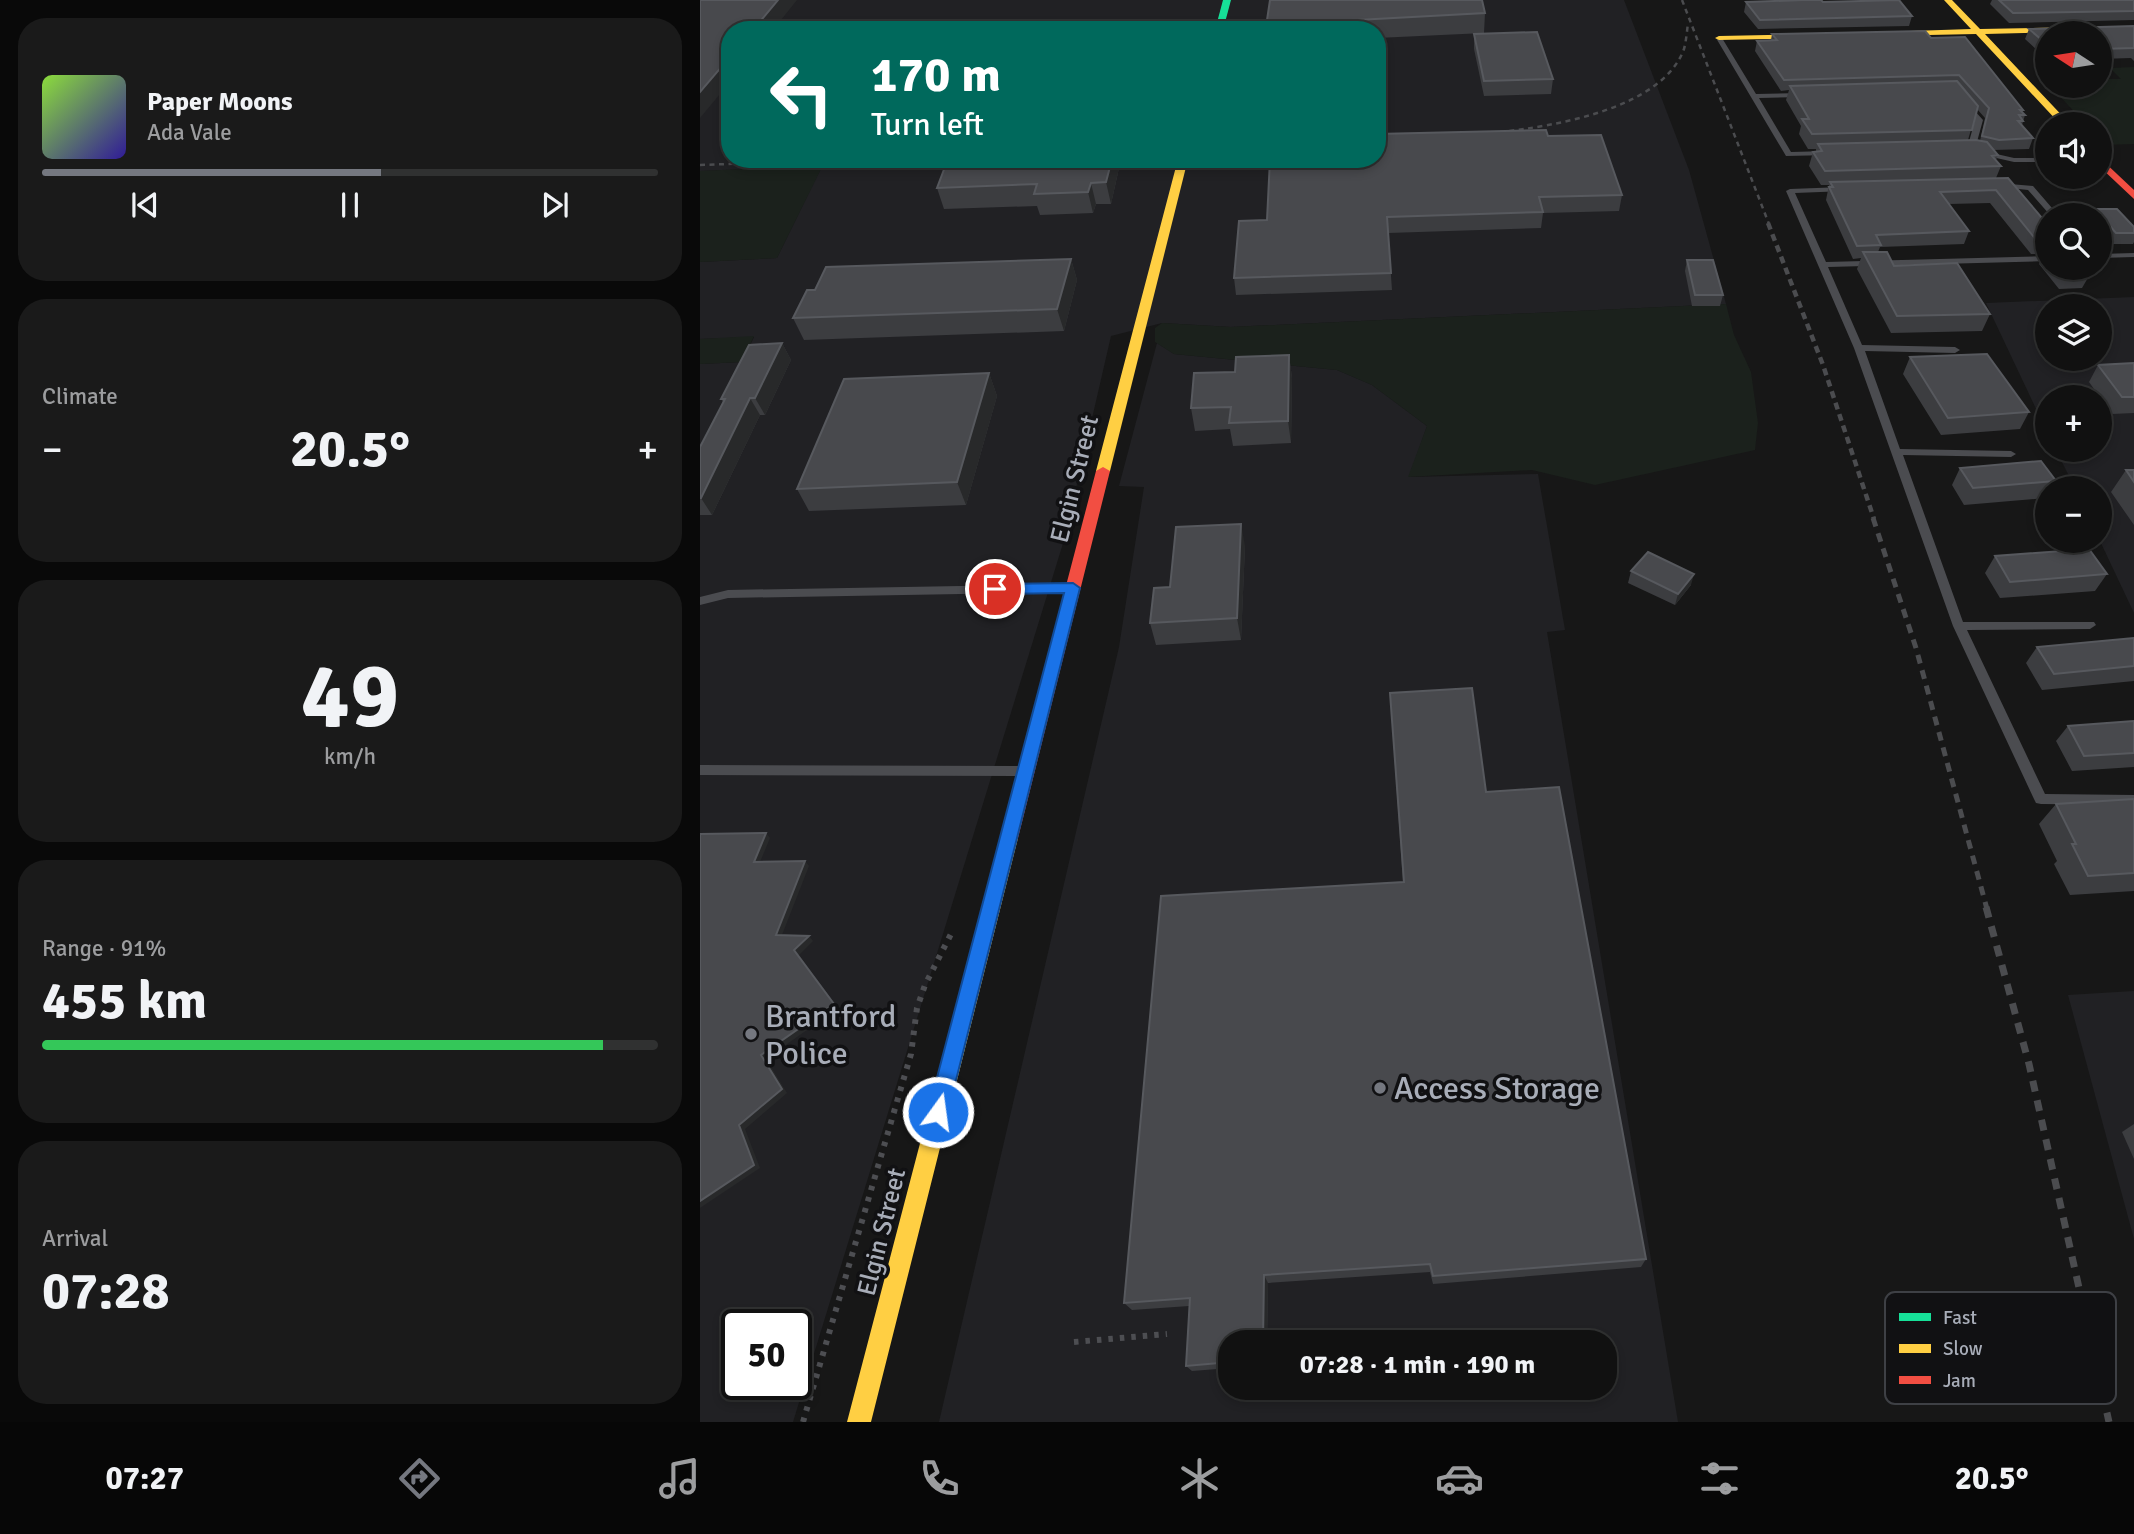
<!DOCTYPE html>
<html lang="en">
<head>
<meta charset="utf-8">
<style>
  :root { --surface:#111; --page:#1a1a1a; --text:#f1f3f6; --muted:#9c9d9f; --line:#303131; --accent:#757880 }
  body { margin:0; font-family:Signika,sans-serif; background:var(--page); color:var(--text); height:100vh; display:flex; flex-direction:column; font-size:26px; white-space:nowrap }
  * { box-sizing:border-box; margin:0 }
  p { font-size:23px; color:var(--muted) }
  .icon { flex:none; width:38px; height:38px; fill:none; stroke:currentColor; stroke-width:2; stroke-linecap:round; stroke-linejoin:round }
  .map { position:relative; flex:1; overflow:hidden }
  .side { display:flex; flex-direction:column; gap:18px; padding:18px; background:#090909; width:700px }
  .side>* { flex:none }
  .guide { position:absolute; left:21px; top:21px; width:665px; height:147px; border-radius:28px; box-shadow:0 4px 10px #0003,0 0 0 2px var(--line); background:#00695c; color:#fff; overflow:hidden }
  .needle { width:46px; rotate:282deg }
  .controls { position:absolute; left:1335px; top:21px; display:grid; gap:14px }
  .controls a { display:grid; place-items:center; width:77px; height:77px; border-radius:50%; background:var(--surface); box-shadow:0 4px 10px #0003,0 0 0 2px var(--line); font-size:35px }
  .speed { position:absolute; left:21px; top:1309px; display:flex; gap:14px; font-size:35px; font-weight:700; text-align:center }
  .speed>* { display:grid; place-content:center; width:91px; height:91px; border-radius:50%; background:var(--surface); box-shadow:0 4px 10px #0003,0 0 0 2px var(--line); line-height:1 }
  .speed .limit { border:4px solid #111; border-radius:10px; background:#fff; color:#111 }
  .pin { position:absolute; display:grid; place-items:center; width:60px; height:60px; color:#fff; margin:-30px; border:4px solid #fff; border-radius:50%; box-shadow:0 2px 7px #0007 }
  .me { position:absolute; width:77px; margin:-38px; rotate:14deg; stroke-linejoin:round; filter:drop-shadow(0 0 5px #0008) }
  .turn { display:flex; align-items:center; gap:24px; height:147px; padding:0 35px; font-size:32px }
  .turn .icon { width:91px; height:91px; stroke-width:2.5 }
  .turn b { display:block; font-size:49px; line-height:60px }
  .big { font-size:52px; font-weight:700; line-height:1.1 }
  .side .widget { flex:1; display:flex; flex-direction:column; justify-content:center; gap:10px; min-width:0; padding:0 24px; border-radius:28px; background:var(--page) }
  .side .dial { align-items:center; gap:0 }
  .dial b { font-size:91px; line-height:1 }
  .song { display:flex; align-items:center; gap:21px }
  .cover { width:84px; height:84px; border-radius:10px; background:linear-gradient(135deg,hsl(90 70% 55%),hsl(250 70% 35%)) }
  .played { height:7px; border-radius:4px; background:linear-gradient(90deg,var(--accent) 55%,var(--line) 55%) }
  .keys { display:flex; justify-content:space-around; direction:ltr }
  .heat { display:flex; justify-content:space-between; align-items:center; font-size:38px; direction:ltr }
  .charge { height:10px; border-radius:5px; background:linear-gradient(90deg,#34c759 91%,var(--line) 0) }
  .trip { position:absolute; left:518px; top:1330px; width:399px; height:70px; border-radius:28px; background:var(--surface); box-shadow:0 4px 10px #0003,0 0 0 2px var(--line); font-weight:700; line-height:70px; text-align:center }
  .menu { display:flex; height:112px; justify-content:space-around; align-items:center; background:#070707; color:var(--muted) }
  .menu .icon { width:49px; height:49px }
  .menu .active { color:var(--accent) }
  .menu b { font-size:32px; color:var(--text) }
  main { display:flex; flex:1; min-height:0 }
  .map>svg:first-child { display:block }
</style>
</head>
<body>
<main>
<section class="side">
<div class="widget">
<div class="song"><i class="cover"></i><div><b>Paper Moons</b><p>Ada Vale</p></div></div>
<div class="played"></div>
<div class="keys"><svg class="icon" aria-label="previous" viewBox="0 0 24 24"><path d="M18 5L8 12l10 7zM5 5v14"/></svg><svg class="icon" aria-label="pause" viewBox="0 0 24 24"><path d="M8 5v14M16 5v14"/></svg><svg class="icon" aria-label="next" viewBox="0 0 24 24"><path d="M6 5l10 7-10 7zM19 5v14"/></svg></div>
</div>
<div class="widget"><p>Climate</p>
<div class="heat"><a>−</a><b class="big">20.5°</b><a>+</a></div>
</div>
<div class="widget dial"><b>49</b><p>km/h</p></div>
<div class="widget"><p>Range · 91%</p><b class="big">455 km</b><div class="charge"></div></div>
<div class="widget"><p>Arrival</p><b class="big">07:28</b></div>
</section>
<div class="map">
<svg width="1434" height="1422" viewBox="0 0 1434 1422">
  <rect width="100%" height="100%" fill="#171717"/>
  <path fill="#212124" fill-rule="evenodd" d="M0 0H924L989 170 1026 304 531 327 462 323 411 336 364 540 93 1422H0V364L42 362 54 337 0 339V262L77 258 122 166 0 171ZM30 30H677V159H30ZM37 1325H96V1384H37Z
    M1434 297V613L1400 541V488H1375L1356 450H1400V397H1348L1347 432 1286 303ZM1348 306H1400V359H1348Z
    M457 343 474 354 637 370 672 385 727 426 709 477 838 474 865 630 847 632 978 1422H239L419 647 444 487 419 486ZM530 1342H905V1388H530Z
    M1434 991V1239L1368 995Z"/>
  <path fill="#1b211c" d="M1434 67V144L1405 145 1400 140V124H1386L1350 86H1400V79H1421L1410 68Z
    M123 165 77 258 0 262V171Z
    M1026 304 1034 335 1051 372 1058 423 1055 450 895 485 832 470 708 477 727 426 672 385 637 370 474 354 455 342V328L462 323 531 327Z
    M54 336 42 362 0 364V339Z"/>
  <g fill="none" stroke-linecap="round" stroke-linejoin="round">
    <path stroke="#4d4e52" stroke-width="6" stroke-dasharray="4.5 7" stroke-linecap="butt" d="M374 1342 467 1334
      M103 1422 211 1054 217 1008 225 985 252 932"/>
    <path fill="#4b4c50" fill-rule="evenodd" d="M1019 36 1022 38 1056 94 1102 93 1105 95 1102 97 1059 98 1091 152 1128 151 1132 153 1131 155 1086 156 1016 38Z
      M1265 100 1283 120 1275 149 1271 151 1267 149 1275 120 1262 102Z
      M1279 150 1314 158H1348V162H1314L1279 154Z
      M1298 183 1333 186 1358 215H1350L1328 190 1301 187 1297 185Z
      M1143 187H1146V191L1095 193 1126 262 1348 256V261L1128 267 1162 345 1255 347 1260 350 1255 353 1165 351 1200 449 1311 451 1316 454 1311 457 1203 455 1263 622H1394L1396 625 1390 629 1267 630 1345 794 1434 795V805L1341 804 1336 803 1334 799 1253 626 1154 348 1086 191 1090 189Z
      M1434 253V257L1400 258V254Z
      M373 584 379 588 373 592 28 598 0 605V597L28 590Z
      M0 765 325 766 330 767 331 771 330 775 325 776 0 775Z"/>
    <path fill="#16e098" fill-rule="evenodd" d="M523 0H531L523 30H515Z"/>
    <path fill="#ffcf43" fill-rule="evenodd" d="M1244 0H1252L1280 29 1434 26V30L1285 34 1370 124H1360L1276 34 1181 36 1177 34 1181 32 1271 29Z
      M1117 34H1120V38L1019 40 1015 38 1019 36Z
      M478 159H488L410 471 403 475 396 471Z
      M309 831 315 833 318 838 171 1422H147L300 838 303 833Z"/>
    <path fill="#f24e42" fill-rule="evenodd" d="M1400 158 1434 190V199L1400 167Z
      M403 467 410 471 318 838 315 843 309 845 303 843 300 838 396 471Z"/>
    <path stroke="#4b4c4f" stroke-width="2.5" stroke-dasharray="5 4.5" stroke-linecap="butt" d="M982 0 1069 224
      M800 132C854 126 962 109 984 49 986 42 987 31 988 23
      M0 165 176 159"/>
    <path stroke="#4b4c4f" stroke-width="4.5" stroke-dasharray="7 5" stroke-linecap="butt" d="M1068 223 1123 365 1174 519"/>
    <path stroke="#4b4c4f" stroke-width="5" stroke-dasharray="9 7" stroke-linecap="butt" d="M1173 518 1216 648 1287 909"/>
    <path stroke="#4b4c4f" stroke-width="7" stroke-dasharray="11 9" stroke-linecap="butt" d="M1286 907 1329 1064 1409 1422"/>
  </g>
  <path fill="#3c3d40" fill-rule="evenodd" d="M1292 0H1434V20L1309 23 1290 4Z
    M1046 2H1123L1212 16 1209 26 1058 29 1044 12Z
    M785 13 784 33 677 38V30H568L567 20Z
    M1434 26V61L1431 58 1400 59V33H1348V51H1338L1325 39 1329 29Z
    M774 34 853 79 851 94 784 96 774 49Z
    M1072 34 1231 38 1323 110 1322 112 1325 115 1322 125 1333 138 1329 149 1293 150 1298 155 1296 160 1301 166 1296 178 1348 225V268H1382L1389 276 1382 288 1359 289 1339 264 1344 254H1331L1290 203 1249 204 1269 231 1264 244 1180 247 1178 252 1194 266 1290 314 1282 331 1191 333 1157 269 1161 258 1153 259 1126 200 1129 185H1121L1109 166 1113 152 1116 151V149H1108L1099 134 1101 126 1086 100 1089 90 1081 91 1055 51 1057 41 1071 40ZM1277 109 1285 118 1280 141 1268 140Z
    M848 136 922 195 919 211 843 213 841 228 688 233 692 290 536 295 534 278 567 220Z
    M248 159H421L411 204H396L393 213 340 215 337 206 244 209 237 188Z
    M1395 209 1434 227V242L1433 244H1410L1400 232V215H1392Z
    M371 259 377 280 364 331 104 340 93 318 115 290Z
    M987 260 1023 295 1020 306H992L985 271Z
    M82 343 91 360 65 415H60L12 515H0V447L23 402 21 399Z
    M589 355 592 378 591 443 533 446 530 429 495 431 491 408 535 372Z
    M1210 357 1329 412 1320 429 1241 435 1203 374Z
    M1434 363V413L1412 414 1389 382 1398 365Z
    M289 373 297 396 266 505 109 511 97 489Z
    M1260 468 1356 481 1351 488H1348V495L1346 498 1264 505 1252 485Z
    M1426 470H1434V525L1411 492Z
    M545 546 541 640 456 645 450 623 470 587Z
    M1295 556 1407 574 1395 591 1300 598 1285 573Z
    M931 571 991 585 975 605 928 583Z
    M1434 638V681L1342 690 1326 663 1337 647Z
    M690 693 786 792 946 1259 941 1267 733 1284 730 1272 568 1283 567 1342H530V1368L492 1371 486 1366 489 1306 432 1310 424 1303 703 883Z
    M1434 721V767L1372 771 1356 741 1368 726Z
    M1434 799V891L1370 895 1354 864 1357 861 1339 824 1356 804Z
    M1434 1124V1159L1422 1132Z"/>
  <path fill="#28292a" d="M78 0H97L73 30H53Z
    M30 57V82L0 118V92Z
    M412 159H421L411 204 406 182Z
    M391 183 396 204 393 213 388 192Z
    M371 259 377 280 364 331 357 309Z
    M82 343 91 360 65 415 55 398Z
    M589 355 592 378 591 443 588 421Z
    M289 373 297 396 266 505 257 482Z
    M50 398 60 415 12 515 1 498Z
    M541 524 545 546 541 640 537 618Z
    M994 574 991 585 975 605 978 594Z
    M66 833 70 838 58 867 54 862Z
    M105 861 109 866 80 940 76 935Z
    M109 936 113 941 99 955 138 1008 66 1059 87 1093 45 1129 60 1168 0 1208V1201L39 1125 94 950Z
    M564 1275 568 1283 567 1342H563Z"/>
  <path fill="#48494d" stroke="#57595e" stroke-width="2" d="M0 0H78L53 30H30V57L0 92Z
    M570 0H782L785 13 657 20H567Z
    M1103 0H1121L1123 2 1199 0 1212 16 1060 20 1046 2Z
    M1299 0H1434V11L1313 13Z
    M1434 26V48L1400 49V33H1348V41H1343L1329 29Z
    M1225 31 1231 38 1265 37 1323 110H1320L1325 115H1319L1323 121H1318L1333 138 1299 140 1282 136 1289 108 1259 75 1084 80 1057 41 1077 40 1072 34Z
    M837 32 853 79 784 81 774 34Z
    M1257 81 1278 106 1272 130 1112 134 1102 119H1109L1090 86Z
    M846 130 848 136 901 135 922 195 839 197 843 212 687 217 691 273 534 278 539 221 567 220 570 159H677V134Z
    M1276 140 1287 142 1298 155 1292 156 1301 166 1125 171 1113 152 1122 151 1118 144Z
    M248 159H412L406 182 391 183 388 192 334 194 337 184 237 188Z
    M1308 178 1348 225V241H1337L1296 190 1240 192 1269 231 1176 235 1181 245 1157 246 1129 187H1133L1130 182Z
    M1395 209H1417L1434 227V233H1416Z
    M1163 252H1187L1194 266 1257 263 1290 314 1197 316Z
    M371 259 357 309 93 318 107 290H115L126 267Z
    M987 260H1013L1023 295H995Z
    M1358 268H1382L1389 276H1365Z
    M82 343 55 398H50L1 498H0V447L25 399H21L49 345Z
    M1287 354 1329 412 1248 418 1210 357Z
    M589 355 588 421 529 423 531 407 491 408 494 373 535 372 536 357Z
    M1434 363V397H1422L1398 365Z
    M289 373 257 482 97 489 144 379Z
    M1341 461 1356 481 1273 488 1260 468Z
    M1426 470H1434V482Z
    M541 524 537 618 450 623 454 588 470 587 476 527Z
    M1389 549 1407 574 1310 582 1295 556Z
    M948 552 994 574 978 594 931 571Z
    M1434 638V666L1354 674 1337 647Z
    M772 688 786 792 859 787 946 1259 733 1276 730 1264 564 1275 563 1342H530V1362L486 1366 490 1298 424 1303 461 896 704 882 690 693Z
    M1434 721V753L1384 756 1368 726Z
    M1434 799V873L1388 876 1372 844H1376L1356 804Z
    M66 833 54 862 105 861 76 935 109 936 94 950 134 1004 61 1055 82 1089 39 1125 54 1165 0 1201V834Z"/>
  <path fill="#1a73e8" stroke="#114b97" stroke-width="2" d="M373 583 380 588 248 1112 245 1119 238 1122 231 1119 228 1112 364 593 295 594 288 589 295 584Z"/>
  <g fill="#757880" stroke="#111113" stroke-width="2.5">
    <circle cx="51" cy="1034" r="7"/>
    <circle cx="680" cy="1088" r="7"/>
  </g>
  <g text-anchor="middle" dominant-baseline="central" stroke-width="7" stroke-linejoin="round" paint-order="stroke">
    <g font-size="26" fill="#a8adb8" stroke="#111113">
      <text transform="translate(375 479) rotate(-76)">Elgin Street</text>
      <text transform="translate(182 1232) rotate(-76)">Elgin Street</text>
    </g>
    <g font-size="32" fill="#a8adb8" stroke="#111113" text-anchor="start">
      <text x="65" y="1016">Brantford<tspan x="65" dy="37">Police</tspan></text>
      <text x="694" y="1088">Access Storage</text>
    </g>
  </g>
  <rect x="1185" y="1292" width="231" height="112" rx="10" fill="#111113" stroke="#3e4045" stroke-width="2"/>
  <rect x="1199" y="1313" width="32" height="8" fill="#16e098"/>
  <rect x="1199" y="1344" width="32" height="9" fill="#ffcf43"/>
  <rect x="1199" y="1376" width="32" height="8" fill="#f24e42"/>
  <g font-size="19" fill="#a8adb8">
    <text x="1243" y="1324">Fast</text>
    <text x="1243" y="1355">Slow</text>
    <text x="1243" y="1387">Jam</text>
  </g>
</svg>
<div class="controls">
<a><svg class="needle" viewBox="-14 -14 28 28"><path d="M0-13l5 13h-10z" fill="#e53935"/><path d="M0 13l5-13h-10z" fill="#9c9d9f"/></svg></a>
<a><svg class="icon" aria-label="sound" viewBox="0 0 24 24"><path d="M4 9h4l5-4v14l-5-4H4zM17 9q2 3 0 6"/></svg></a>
<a><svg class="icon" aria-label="search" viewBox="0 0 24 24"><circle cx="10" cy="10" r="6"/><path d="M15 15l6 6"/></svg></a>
<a><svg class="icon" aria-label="layers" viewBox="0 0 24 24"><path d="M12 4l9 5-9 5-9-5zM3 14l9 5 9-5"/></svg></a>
<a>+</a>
<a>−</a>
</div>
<div class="speed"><div class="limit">50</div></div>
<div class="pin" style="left:295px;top:589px;background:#d93025"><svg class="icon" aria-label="arrive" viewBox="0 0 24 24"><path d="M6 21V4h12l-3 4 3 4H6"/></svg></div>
<svg class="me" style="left:238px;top:1112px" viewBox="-20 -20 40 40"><circle r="17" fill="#1a73e8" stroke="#fff" stroke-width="3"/><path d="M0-11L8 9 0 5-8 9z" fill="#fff"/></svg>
<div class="trip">07:28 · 1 min · 190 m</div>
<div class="guide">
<div class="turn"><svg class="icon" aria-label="left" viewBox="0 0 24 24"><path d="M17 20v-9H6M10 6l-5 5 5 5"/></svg><div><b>170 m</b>Turn left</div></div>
</div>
</div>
</main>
<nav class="menu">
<b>07:27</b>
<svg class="icon active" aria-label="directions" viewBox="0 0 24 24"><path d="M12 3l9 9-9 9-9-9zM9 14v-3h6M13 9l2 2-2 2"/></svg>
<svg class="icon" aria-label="music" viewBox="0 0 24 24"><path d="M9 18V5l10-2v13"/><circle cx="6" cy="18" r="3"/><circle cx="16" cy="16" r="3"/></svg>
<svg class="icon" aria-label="phone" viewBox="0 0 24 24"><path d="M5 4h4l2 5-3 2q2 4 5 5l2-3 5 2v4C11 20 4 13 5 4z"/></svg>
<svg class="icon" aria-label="climate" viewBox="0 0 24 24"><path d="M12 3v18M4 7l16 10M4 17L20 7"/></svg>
<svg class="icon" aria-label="car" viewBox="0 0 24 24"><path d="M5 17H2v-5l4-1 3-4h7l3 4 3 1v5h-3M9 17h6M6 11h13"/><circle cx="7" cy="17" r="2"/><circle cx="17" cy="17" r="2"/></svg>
<svg class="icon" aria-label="filters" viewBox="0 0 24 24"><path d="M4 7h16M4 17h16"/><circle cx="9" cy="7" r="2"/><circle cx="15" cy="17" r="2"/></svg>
<b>20.5°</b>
</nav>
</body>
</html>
